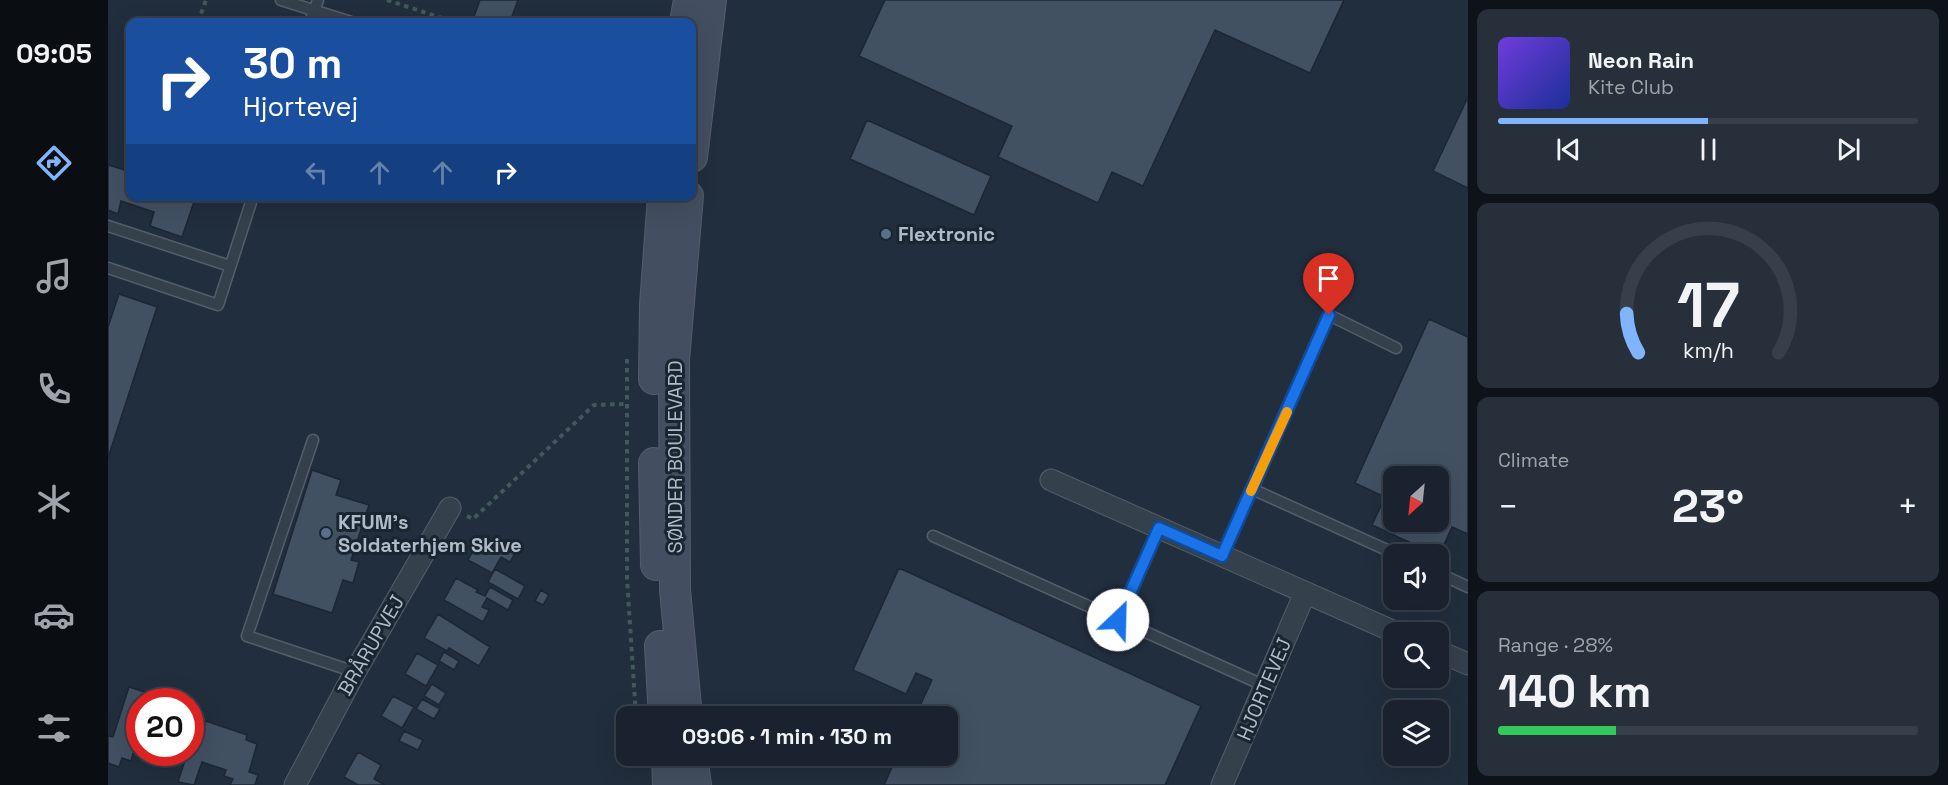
<!DOCTYPE html>
<html lang="en">
<head>
<meta charset="utf-8">
<style>
  :root { --surface:#19222e; --page:#262f3a; --text:#f1f3f6; --muted:#9fa4aa; --line:#373f4a; --accent:#80b5fe }
  body { margin:0; font-family:"Space Grotesk",sans-serif; background:var(--page); color:var(--text); height:100vh; display:flex; flex-direction:column; font-size:22px; white-space:nowrap }
  * { box-sizing:border-box; margin:0 }
  p { font-size:20px; color:var(--muted) }
  .icon { flex:none; width:33px; height:33px; fill:none; stroke:currentColor; stroke-width:2; stroke-linecap:round; stroke-linejoin:round }
  .map { position:relative; flex:1; overflow:hidden }
  .panel { display:flex; flex-direction:column; gap:9px; padding:9px; background:#0e1319; width:480px }
  .panel>* { flex:none }
  .banner { position:absolute; left:18px; top:18px; width:570px; height:183px; border-radius:12px; box-shadow:0 6px 24px #0002,0 0 0 2px var(--line); background:#1a4fa0; color:#fff; overflow:hidden }
  .needle { width:39px; rotate:207deg }
  .buttons { position:absolute; left:1275px; top:466px; display:grid; gap:12px }
  .buttons a { display:grid; place-items:center; width:66px; height:66px; border-radius:12px; background:var(--surface); box-shadow:0 6px 24px #0002,0 0 0 2px var(--line); font-size:30px }
  .speed { position:absolute; left:18px; top:688px; display:flex; gap:12px; font-size:30px; font-weight:700; text-align:center }
  .speed>* { display:grid; place-content:center; width:78px; height:78px; border-radius:50%; background:var(--surface); box-shadow:0 6px 24px #0002,0 0 0 2px var(--line); line-height:1 }
  .speed .limit { border:9px solid #d22; background:#fff; color:#111 }
  .pin { position:absolute; display:grid; place-items:center; width:51px; height:51px; color:#fff; margin:-62px -26px; border-radius:50% 50% 50% 0; rotate:-45deg; box-shadow:0 0 6px #0007 }
  .pin .icon { rotate:45deg }
  .me { position:absolute; width:66px; margin:-33px; rotate:24deg; stroke-linejoin:round; filter:drop-shadow(0 0 4px #0008) }
  .turn { display:flex; align-items:center; gap:21px; height:126px; padding:0 18px; font-size:27px }
  .turn .icon { width:78px; height:78px; stroke-width:2.5 }
  .turn b { display:block; font-size:42px; line-height:51px }
  .lanes { display:flex; align-items:center; height:57px; padding:0 18px; background:#0003; justify-content:center; gap:30px; direction:ltr }
  .lanes .off { opacity:.35 }
  .big { font-size:45px; font-weight:700; line-height:1.1 }
  .panel .widget { flex:1; display:flex; flex-direction:column; justify-content:center; gap:9px; min-width:0; padding:0 21px; border-radius:12px; background:var(--page) }
  .panel .dial { align-items:center; gap:0 }
  .dial svg { height:156px; overflow:visible; fill:none; stroke:var(--line); stroke-width:7; stroke-linecap:round; text-anchor:middle }
  .dial text { fill:var(--text); stroke:none }
  .song { display:flex; align-items:center; gap:18px }
  .cover { width:72px; height:72px; border-radius:9px; background:linear-gradient(135deg,hsl(260 70% 55%),hsl(230 70% 35%)) }
  .played { height:6px; border-radius:3px; background:linear-gradient(90deg,var(--accent) 50%,var(--line) 50%) }
  .keys { display:flex; justify-content:space-around; direction:ltr }
  .heat { display:flex; justify-content:space-between; align-items:center; font-size:33px; direction:ltr }
  .charge { height:9px; border-radius:4px; background:linear-gradient(90deg,#34c759 28%,var(--line) 0) }
  .trip { position:absolute; left:508px; top:706px; width:342px; height:60px; border-radius:12px; background:var(--surface); box-shadow:0 6px 24px #0002,0 0 0 2px var(--line); font-weight:700; line-height:60px; text-align:center }
  main { display:flex; flex:1; min-height:0 }
  .menu { display:flex; flex-direction:column; width:108px; justify-content:space-around; align-items:center; background:#0a0e12; color:var(--muted) }
  .menu .icon { width:42px; height:42px }
  .menu .selected { color:var(--accent) }
  .menu b { font-size:27px; color:var(--text) }
  .map>svg:first-child { display:block }
</style>
</head>
<body>
<main>
<nav class="menu">
<b>09:05</b>
<svg class="icon selected" aria-label="directions" viewBox="0 0 24 24"><path d="M12 3l9 9-9 9-9-9zM9 14v-3h6M13 9l2 2-2 2"/></svg>
<svg class="icon" aria-label="music" viewBox="0 0 24 24"><path d="M9 18V5l10-2v13"/><circle cx="6" cy="18" r="3"/><circle cx="16" cy="16" r="3"/></svg>
<svg class="icon" aria-label="phone" viewBox="0 0 24 24"><path d="M5 4h4l2 5-3 2q2 4 5 5l2-3 5 2v4C11 20 4 13 5 4z"/></svg>
<svg class="icon" aria-label="climate" viewBox="0 0 24 24"><path d="M12 3v18M4 7l16 10M4 17L20 7"/></svg>
<svg class="icon" aria-label="car" viewBox="0 0 24 24"><path d="M5 17H2v-5l4-1 3-4h7l3 4 3 1v5h-3M9 17h6M6 11h13"/><circle cx="7" cy="17" r="2"/><circle cx="17" cy="17" r="2"/></svg>
<svg class="icon" aria-label="filters" viewBox="0 0 24 24"><path d="M4 7h16M4 17h16"/><circle cx="9" cy="7" r="2"/><circle cx="15" cy="17" r="2"/></svg>
</nav>
<div class="map">
<svg width="1360" height="785" viewBox="0 0 1360 785">
  <rect width="100%" height="100%" fill="#212e3d"/>
  <path fill="#425162" stroke="#1c2734" stroke-width="1.5" fill-rule="evenodd" d="M372 0H410L402 22H364Z
    M777 0H1236L1202 73 1107 30 1035 186 1004 172 990 203 890 157 904 126 751 56Z
    M1360 97V188L1325 171Z
    M759 120 883 176 866 215 742 159Z
    M0 165 20 171 22 196H88L74 237 42 226 46 212 13 201 10 214 0 210Z
    M11 294 49 307 0 458V327Z
    M1321 319 1360 337V534L1344 527 1331 556 1264 525 1277 497 1247 483ZM1286 477H1330V522H1286Z
    M204 470 233 480 228 495 261 505 243 560 251 562 245 583 235 580 224 613 165 594Z
    M374 535 394 547 395 544 408 551 402 562 393 557 384 573 360 560Z
    M791 568 1093 706 1057 785H776L789 756H840V717H807L824 680 808 673 798 694 745 670Z
    M387 569 417 586 410 599 380 582Z
    M348 578 370 590 368 592 377 596 382 587 405 600 400 610 379 598 374 607 381 610 375 622 336 600Z
    M433 590 441 595 435 605 427 601Z
    M330 614 382 647 371 666 341 648 339 651 316 638Z
    M336 652 351 661 346 670 331 661Z
    M309 653 330 665 318 686 297 674Z
    M324 684 338 693 331 705 316 696Z
    M21 687 49 696 47 702H32V749L27 747 23 761 14 758 11 767 0 763V736L5 737Z
    M285 696 306 707 294 728 273 716Z
    M314 699 332 709 326 719 308 709Z
    M98 721 139 735 138 740 149 744 141 772 150 775 147 785H122L125 779 116 776 118 770 94 762 86 785 70 782 78 757 69 753H82V732L93 735Z
    M296 731 315 740 310 750 291 741Z
    M250 752 273 765 266 779 277 785H250L236 777Z
    M38 753H60L55 768 41 763 43 758 37 756Z"/>
  <g fill="none" stroke-linecap="round" stroke-linejoin="round">
    <defs>
      <path id="service" d="M173 0 243 22
        M202 22 210 0
        M0 226 122 266
        M0 268 110 305 145 196
        M205 440 139 636 247 672
        M1144 489 1221 315 1288 348
        M825 536 1157 686
        M1114 556 1144 489 1290 555
        M1330 573 1360 587
        M1010 620 1051 528"/>
      <path id="minor" d="M943 480 1289 633
        M1330 651 1360 664
        M187 785 247 672 342 508
        M1114 785 1197 593"/>
      <path id="secondary" d="M577 22 581 0
        M584 157 603 0
        M546 379 547 305 555 196
        M546 463 548 565
        M552 646 556 717
        M579 717 567 590 566 360 580 196
        M559 756 560 785
        M584 756 588 785"/>
    </defs>
    <use href="#service" stroke="#535e6b" stroke-width="13"/>
    <use href="#minor" stroke="#535e6b" stroke-width="23"/>
    <use href="#secondary" stroke="#535e6b" stroke-width="32"/>
    <path stroke="#41595b" stroke-width="4" stroke-dasharray="4.5 4.5" stroke-linecap="butt" d="M279 0 346 22
      M90 22 98 0
      M519 359V578L528 717
      M359 516 365 519 486 405 517 404
      M531 756 532 767"/>
    <use href="#service" stroke="#35404d" stroke-width="10"/>
    <use href="#minor" stroke="#35404d" stroke-width="21"/>
    <use href="#secondary" stroke="#434f60" stroke-width="30"/>
  </g>
  <g fill="none" stroke-linecap="round" stroke-linejoin="round">
    <defs>
      <path id="route" d="M1010 620 1051 528 1114 556 1221 315"/>
    </defs>
    <use href="#route" stroke="#114b97" stroke-width="15"/>
    <use href="#route" stroke="#1a73e8" stroke-width="10"/>
    <path stroke="#f59e0b" stroke-width="10" d="M1143 491 1179 412"/>
  </g>
  <g fill="#5c6f8a" stroke="#1a2532" stroke-width="2">
    <circle cx="778" cy="234" r="6"/>
    <circle cx="218" cy="533" r="6"/>
  </g>
  <g text-anchor="middle" dominant-baseline="central" stroke-width="6" stroke-linejoin="round" paint-order="stroke">
    <g font-size="20" font-weight="bold" fill="#b0bbc9" stroke="#1a2532" text-anchor="start">
      <text x="790" y="234">Flextronic</text>
      <text x="230" y="522">KFUM's<tspan x="230" dy="23">Soldaterhjem Skive</tspan></text>
    </g>
    <g font-size="20" fill="#b0bbc9" stroke="#1a2532">
      <text transform="translate(567 457) rotate(-90)">SØNDER BOULEVARD</text>
      <text transform="translate(263 645) rotate(-60)">BRÅRUPVEJ</text>
      <text transform="translate(1156 689) rotate(-67)">HJORTEVEJ</text>
    </g>
  </g>
</svg>
<div class="buttons">
<a><svg class="needle" viewBox="-14 -14 28 28"><path d="M0-13l5 13h-10z" fill="#e53935"/><path d="M0 13l5-13h-10z" fill="#9fa4aa"/></svg></a>
<a><svg class="icon" aria-label="sound" viewBox="0 0 24 24"><path d="M4 9h4l5-4v14l-5-4H4zM17 9q2 3 0 6"/></svg></a>
<a><svg class="icon" aria-label="search" viewBox="0 0 24 24"><circle cx="10" cy="10" r="6"/><path d="M15 15l6 6"/></svg></a>
<a><svg class="icon" aria-label="layers" viewBox="0 0 24 24"><path d="M12 4l9 5-9 5-9-5zM3 14l9 5 9-5"/></svg></a>
</div>
<div class="speed"><div class="limit">20</div></div>
<div class="pin" style="left:1221px;top:315px;background:#d93025"><svg class="icon" aria-label="arrive" viewBox="0 0 24 24"><path d="M6 21V4h12l-3 4 3 4H6"/></svg></div>
<svg class="me" style="left:1010px;top:620px" viewBox="-20 -20 40 40"><circle r="19" fill="#fff"/><path d="M0-13L10 11 0 6-10 11z" fill="#1a73e8"/></svg>
<div class="trip">09:06 · 1 min · 130 m</div>
<div class="banner">
<div class="turn"><svg class="icon" aria-label="right" viewBox="0 0 24 24"><path d="M7 20v-9h11M14 6l5 5-5 5"/></svg><div><b>30 m</b>Hjortevej</div></div>
<div class="lanes"><svg class="icon off" aria-label="left" viewBox="0 0 24 24"><path d="M17 20v-9H6M10 6l-5 5 5 5"/></svg><svg class="icon off" aria-label="ahead" viewBox="0 0 24 24"><path d="M12 20V5M6 11l6-6 6 6"/></svg><svg class="icon off" aria-label="ahead" viewBox="0 0 24 24"><path d="M12 20V5M6 11l6-6 6 6"/></svg><svg class="icon" aria-label="right" viewBox="0 0 24 24"><path d="M7 20v-9h11M14 6l5 5-5 5"/></svg></div>
</div>
</div>
<section class="panel">
<div class="widget">
<div class="song"><i class="cover"></i><div><b>Neon Rain</b><p>Kite Club</p></div></div>
<div class="played"></div>
<div class="keys"><svg class="icon" aria-label="previous" viewBox="0 0 24 24"><path d="M18 5L8 12l10 7zM5 5v14"/></svg><svg class="icon" aria-label="pause" viewBox="0 0 24 24"><path d="M8 5v14M16 5v14"/></svg><svg class="icon" aria-label="next" viewBox="0 0 24 24"><path d="M6 5l10 7-10 7zM19 5v14"/></svg></div>
</div>
<div class="widget dial"><svg viewBox="0 0 100 80">
<path d="M14 69A42 42 0 1 1 86 69"/>
<path d="M14 69A42 42 0 0 1 8 49" stroke="#80b5fe"/>
<text x="50" y="56" font-size="32" font-weight="700">17</text>
<text x="50" y="72" font-size="11">km/h</text>
</svg></div>
<div class="widget"><p>Climate</p>
<div class="heat"><a>−</a><b class="big">23°</b><a>+</a></div>
</div>
<div class="widget"><p>Range · 28%</p><b class="big">140 km</b><div class="charge"></div></div>
</section>
</main>
</body>
</html>
